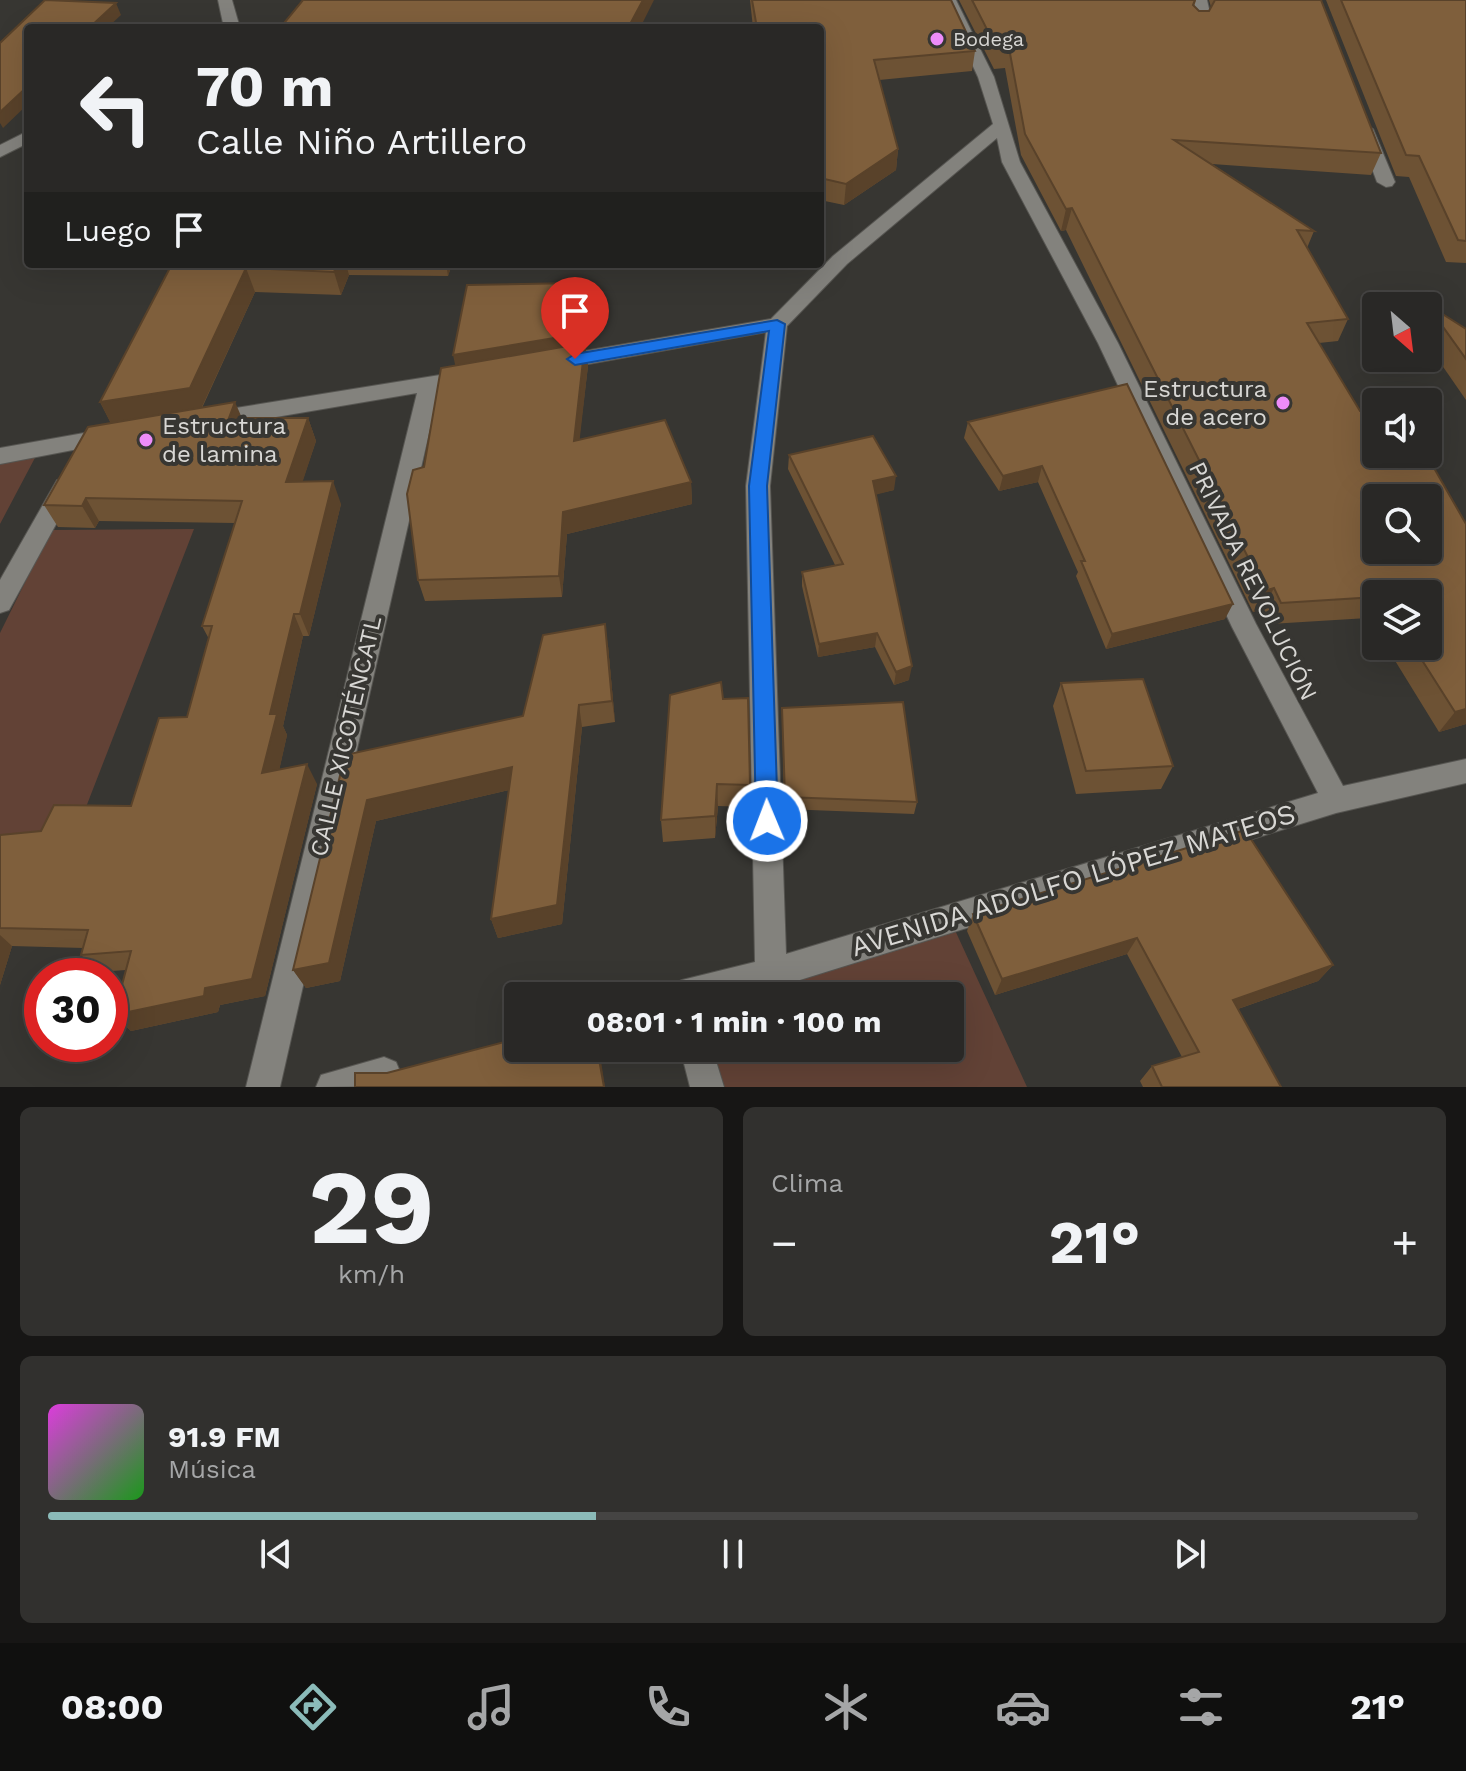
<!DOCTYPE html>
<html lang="es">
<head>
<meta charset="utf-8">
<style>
  :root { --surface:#292826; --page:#31302e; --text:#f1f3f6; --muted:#a5a6a7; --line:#454443; --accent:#8bbbb9 }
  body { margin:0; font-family:"Work Sans",sans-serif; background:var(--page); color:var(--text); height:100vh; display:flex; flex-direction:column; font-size:30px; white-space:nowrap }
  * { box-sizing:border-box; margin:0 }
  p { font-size:26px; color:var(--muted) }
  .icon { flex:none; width:44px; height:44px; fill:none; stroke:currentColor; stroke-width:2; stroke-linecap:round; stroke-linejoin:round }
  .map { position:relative; height:1087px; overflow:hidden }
  .details { display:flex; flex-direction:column; gap:20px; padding:20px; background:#171615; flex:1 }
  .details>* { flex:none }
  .hud { position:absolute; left:24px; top:24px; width:800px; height:244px; border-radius:8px; box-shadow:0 8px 32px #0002,0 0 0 2px var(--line); background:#292826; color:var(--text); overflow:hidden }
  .needle { width:52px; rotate:152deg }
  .tools { position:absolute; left:1362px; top:292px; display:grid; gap:16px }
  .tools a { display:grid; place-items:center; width:80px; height:80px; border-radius:8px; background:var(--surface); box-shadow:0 8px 32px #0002,0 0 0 2px var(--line); font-size:40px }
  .speed { position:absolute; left:24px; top:958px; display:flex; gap:16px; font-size:40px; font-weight:700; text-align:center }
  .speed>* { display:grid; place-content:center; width:104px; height:104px; border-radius:50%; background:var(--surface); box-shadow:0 8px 32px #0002,0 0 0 2px var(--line); line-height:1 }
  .speed .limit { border:12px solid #d22; background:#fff; color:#111 }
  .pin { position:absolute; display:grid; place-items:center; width:68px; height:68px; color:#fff; margin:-82px -34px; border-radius:50% 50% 50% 0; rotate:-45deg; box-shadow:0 0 8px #0007 }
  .pin .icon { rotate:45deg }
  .me { position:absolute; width:88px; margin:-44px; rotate:359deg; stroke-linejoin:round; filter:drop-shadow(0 0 6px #0008) }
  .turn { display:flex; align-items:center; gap:28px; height:168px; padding:0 40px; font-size:36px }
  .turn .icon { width:104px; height:104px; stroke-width:2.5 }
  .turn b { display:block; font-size:56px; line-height:68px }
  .then { display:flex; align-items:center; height:76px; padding:0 40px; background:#0003; gap:16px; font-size:30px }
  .big { font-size:60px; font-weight:700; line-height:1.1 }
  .details .card { flex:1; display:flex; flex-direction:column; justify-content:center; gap:12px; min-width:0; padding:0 28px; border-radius:12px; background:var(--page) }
  .details .dial { align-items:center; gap:0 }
  .dial b { font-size:104px; line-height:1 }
  .song { display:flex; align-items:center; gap:24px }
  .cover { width:96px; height:96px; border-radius:12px; background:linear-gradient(135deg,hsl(300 70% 55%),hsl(120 70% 35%)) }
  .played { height:8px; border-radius:4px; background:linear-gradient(90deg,var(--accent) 40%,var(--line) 40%) }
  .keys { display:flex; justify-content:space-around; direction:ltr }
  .heat { display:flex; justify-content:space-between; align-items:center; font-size:44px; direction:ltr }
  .details .tiles { flex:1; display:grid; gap:20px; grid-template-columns:1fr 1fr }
  .card:last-child { grid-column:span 2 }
  .trip { position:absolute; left:504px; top:982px; width:460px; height:80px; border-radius:8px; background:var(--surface); box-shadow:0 8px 32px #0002,0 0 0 2px var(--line); font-weight:700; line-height:80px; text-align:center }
  .tabs { display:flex; height:128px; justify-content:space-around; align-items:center; background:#10100f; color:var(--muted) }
  .tabs .icon { width:56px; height:56px }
  .tabs .active { color:var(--accent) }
  .tabs b { font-size:36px; color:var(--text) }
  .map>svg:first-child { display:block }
</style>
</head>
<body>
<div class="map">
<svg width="1466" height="1087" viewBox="0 0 1466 1087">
  <rect width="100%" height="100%" fill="#373632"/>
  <path fill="#624236" d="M37 454 0 524V460Z
    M194 529 81 820 54 847H0V633L51 530Z
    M954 928 1027 1087H721L709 1048H950V996H744Z"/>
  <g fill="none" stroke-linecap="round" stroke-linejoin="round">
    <defs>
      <path id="minor" d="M218 0H232L240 28H224Z
        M942 0H956L994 77 1020 162 1118 343 1256 624 1343 786 1466 759V783L1336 813 771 989 745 996H666L671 985 682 980 755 962 746 486 766 332 555 370 545 363 555 356 771 319 833 256 993 124 978 77ZM997 138 1002 162 1098 343 1232 627 1318 793 786 954 770 486 787 326 847 264Z
        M1193 0H1207L1210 13 1203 28H1193L1190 25 1196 13Z
        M1365 124 1373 129 1395 182 1392 186 1386 187 1377 182 1357 129Z
        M28 131V143L0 157V145Z
        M471 370 478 372 482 377 478 382 439 389 280 1087H246L417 393 211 428 203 425 200 420 203 415 211 412Z
        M112 428 120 431 123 436 120 441 0 464V448Z
        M65 478 73 480 77 486 9 610 0 613V580L57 480Z
        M680 1048H712L724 1087H690Z
        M384 1057 396 1062 401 1074 396 1086 316 1087 321 1075Z"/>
    </defs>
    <use href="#minor" stroke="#565551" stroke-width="2"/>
    <use href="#minor" fill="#83827d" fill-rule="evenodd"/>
  </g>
  <path fill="#6d5234" d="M750 0H951L975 51 972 71 879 80 898 149 896 170 844 205 820 200V28H753Z
    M959 0H1196L1194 7 1199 11H1209L1211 7 1209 0H1321L1381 153 1371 175 1212 164 1314 231 1307 248 1348 319 1338 341 1319 343 1360 411 1466 524V724L1439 732 1386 646H1428V594H1376V630L1368 618 1270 624 1263 610 1253 612 1066 230 1061 231 1021 155 1005 68 994 69Z
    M1326 0H1466V263L1446 262 1409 177 1396 176Z
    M172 264H452L448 276 349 275 341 295 255 292 202 408 242 418H308L316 441 302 482 341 504 309 636H303L283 726 287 735 279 770 317 784 265 996 220 1005 218 1012 131 1031 114 1015 126 970 98 972 81 955 83 948 12 946 0 985V835L41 831 131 806 187 717 209 639 202 626 235 523 99 521 95 528 58 527 44 505 111 423 100 402Z
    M578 283 579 296 569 346 585 343 588 366 579 440 691 482 692 504 567 534 562 597 425 601 418 580 424 467 455 365Z
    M1431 310 1466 329V400L1428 345V315Z
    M1127 384 1225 619 1106 649 1076 576 1078 572 1038 482 999 491 964 438 968 422Z
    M789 455 894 490 876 494 909 680 894 685 875 647 818 657 802 586V572L835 565 788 469Z
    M608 646 615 722 582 727 562 924 498 938 491 919 509 790 376 821 340 981 306 988 293 970 345 755 523 716Z
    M1061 683 1173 766 1161 789 1076 794 1053 706Z
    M723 699 750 785 749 807 718 806 715 838 663 842 661 820Z
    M782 708 917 802 914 814 784 809Z
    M973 914 1333 965 1318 981 1238 1009 1281 1087H1143L1140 1081 1152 1066 1182 1057 1127 954 995 995 967 931Z"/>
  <path fill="#59422a" d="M643 0H654L640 28H628Z
    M116 3 121 15 107 28H89Z
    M28 86V104L3 128 0 123V112Z
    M898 149 896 170 844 205 846 184Z
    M1072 208 1066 230 1061 231 1066 209Z
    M337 264H346L349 275 341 295 334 272Z
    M446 264H452L448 276Z
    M246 268 255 292 200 411 112 426 100 402Z
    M578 283 579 296 568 350 456 369 453 355Z
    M585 343 588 366 577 463 574 441Z
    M235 402 245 425 229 418Z
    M308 418 316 441 295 505 286 482Z
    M1042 466 1038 482 999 491 1003 476Z
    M896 476 894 490 871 496 873 481Z
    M333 481 341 504 309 636 300 614Z
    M691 482 692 504 567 534 562 597 559 576 563 512Z
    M86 498 99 521 95 528 82 506Z
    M1274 588 1263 610 1253 612 1265 591Z
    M1233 604 1225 619 1106 649 1112 634Z
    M294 614 303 636 283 726 287 735 274 794 262 773 270 714Z
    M605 624 608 646 615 722 612 701Z
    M877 633 875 647 818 657 819 644Z
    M912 666 909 680 894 685 896 672Z
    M579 705 582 727 562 924 498 938 491 919Z
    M1466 709V724L1439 732 1455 712Z
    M307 764 317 784 265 996 220 1005 218 1012 131 1031 114 1015Z
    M512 767 518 788 376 821 340 981 306 988 293 970 367 800Z
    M717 784 718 806 715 838V816Z
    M0 935 12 946 0 985Z
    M1137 938 1127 954 995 995 1002 979Z
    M1333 965 1318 981 1220 1015 1233 1000Z
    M597 1048H599L605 1087H604Z"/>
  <path fill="#7f5f3c" stroke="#59422a" stroke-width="2" fill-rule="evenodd" d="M45 0 116 3 89 28H28V86L0 112V43Z
    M303 0H643L628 28H280Z
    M752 0H951L975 51 874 60 898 149 846 184 820 178V28H757Z
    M972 0H1195L1193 5 1199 11H1209L1215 0H1321L1381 153 1174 140 1314 231 1297 230 1348 319 1307 323 1360 411 1376 410V454H1426L1466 524V709L1455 712 1413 646H1428V594H1376V597L1281 603 1274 588 1265 591 1072 208 1066 209 1025 134 1009 48 997 49ZM1376 498H1428V550H1376Z
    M1341 0H1466V241L1458 240 1419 156 1406 155Z
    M172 264H337L334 272 246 268 190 388 100 402Z
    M578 283 566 336 453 355 467 285Z
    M1433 308 1466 329V359L1431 310Z
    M585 343 574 441 665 420 691 482 563 512 559 576 418 580 407 494 413 470 424 467 441 368Z
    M1127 384 1233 604 1112 634 1081 561H1085L1042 466 1003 476 968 422Z
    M235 402 229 418H308L286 482 333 481 300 614H294L270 714H277L262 773 307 764 252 979 205 988 204 996 114 1015 131 951 81 955 88 930 0 928V835L41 831 54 805 131 806 159 718 187 717 212 626H202L242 501 86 498 82 506 44 505 88 427Z
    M873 436 896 476 873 481 912 666 896 672 877 633 819 644 802 572 843 564 789 455Z
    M605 624 612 701 579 705 557 905 491 919 512 767 367 800 329 963 293 970 345 755 523 716 543 635Z
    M1143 679 1173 766 1086 771 1061 683Z
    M721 682 723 699 748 698 750 785 717 784 715 816 661 820 670 695Z
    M903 702 917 802 785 797 782 708Z
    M1245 830 1333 965 1233 1000 1281 1087H1162L1152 1066 1199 1052 1137 938 1002 979 973 914Z
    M518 1036V1048H597L604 1087H355V1073H387L512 1040Z"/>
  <path fill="#1a73e8" stroke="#114b97" stroke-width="2" d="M777 320 785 324 767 486 778 821 775 828 767 831 759 828 756 821 749 486 769 331 575 365 567 359 575 354Z"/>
  <g fill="#ed8cf9" stroke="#373632" stroke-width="3">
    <circle cx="937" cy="39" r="8"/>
    <circle cx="1283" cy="403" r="8"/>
    <circle cx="146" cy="440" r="8"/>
  </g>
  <g text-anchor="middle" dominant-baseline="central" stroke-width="8" stroke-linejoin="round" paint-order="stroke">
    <g font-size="20" fill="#d8d7d4" stroke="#373632" text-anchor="start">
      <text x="953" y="39">Bodega</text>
    </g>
    <g font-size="24" fill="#d8d7d4" stroke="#373632" text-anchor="end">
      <text x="1267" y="389">Estructura<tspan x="1267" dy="28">de acero</tspan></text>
      <text x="162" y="426" text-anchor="start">Estructura<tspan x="162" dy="28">de lamina</tspan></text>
    </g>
    <g font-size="24" fill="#d8d7d4" stroke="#373632">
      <text transform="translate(1253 581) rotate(64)">PRIVADA REVOLUCIÓN</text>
      <text transform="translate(346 736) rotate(-77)">CALLE XICOTÉNCATL</text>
    </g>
    <g font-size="28" fill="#d8d7d4" stroke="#373632">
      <text transform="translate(1073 880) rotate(-17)">AVENIDA ADOLFO LÓPEZ MATEOS</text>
    </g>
  </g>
</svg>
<div class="tools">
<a><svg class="needle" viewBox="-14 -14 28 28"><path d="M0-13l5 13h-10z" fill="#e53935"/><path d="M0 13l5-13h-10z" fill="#a5a6a7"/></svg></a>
<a><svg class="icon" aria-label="sound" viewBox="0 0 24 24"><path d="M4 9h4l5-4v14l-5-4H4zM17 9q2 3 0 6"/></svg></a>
<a><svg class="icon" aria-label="search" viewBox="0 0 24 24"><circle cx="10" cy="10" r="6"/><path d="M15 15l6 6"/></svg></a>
<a><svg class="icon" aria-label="layers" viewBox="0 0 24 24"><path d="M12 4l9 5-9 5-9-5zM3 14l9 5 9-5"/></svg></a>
</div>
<div class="speed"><div class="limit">30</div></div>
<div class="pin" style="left:575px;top:359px;background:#d93025"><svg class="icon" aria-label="arrive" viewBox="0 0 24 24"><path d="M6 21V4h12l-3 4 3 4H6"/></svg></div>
<svg class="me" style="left:767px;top:821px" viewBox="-20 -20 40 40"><circle r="17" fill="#1a73e8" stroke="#fff" stroke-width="3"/><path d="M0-11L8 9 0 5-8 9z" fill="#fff"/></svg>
<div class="trip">08:01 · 1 min · 100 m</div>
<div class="hud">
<div class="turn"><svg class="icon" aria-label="left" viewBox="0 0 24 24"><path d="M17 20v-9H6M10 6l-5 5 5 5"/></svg><div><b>70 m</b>Calle Niño Artillero</div></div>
<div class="then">Luego<svg class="icon" aria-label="arrive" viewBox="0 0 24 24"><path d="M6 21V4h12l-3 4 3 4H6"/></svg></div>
</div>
</div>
<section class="details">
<div class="tiles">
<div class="card dial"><b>29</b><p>km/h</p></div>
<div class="card"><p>Clima</p>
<div class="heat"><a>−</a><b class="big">21°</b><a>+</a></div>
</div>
<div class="card">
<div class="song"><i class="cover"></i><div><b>91.9 FM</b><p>Música</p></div></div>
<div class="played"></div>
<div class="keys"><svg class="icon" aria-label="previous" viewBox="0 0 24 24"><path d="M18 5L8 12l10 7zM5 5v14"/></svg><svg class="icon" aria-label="pause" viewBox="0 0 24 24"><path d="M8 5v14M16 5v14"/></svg><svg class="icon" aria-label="next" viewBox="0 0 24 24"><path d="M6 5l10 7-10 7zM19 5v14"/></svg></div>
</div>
</div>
</section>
<nav class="tabs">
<b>08:00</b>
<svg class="icon active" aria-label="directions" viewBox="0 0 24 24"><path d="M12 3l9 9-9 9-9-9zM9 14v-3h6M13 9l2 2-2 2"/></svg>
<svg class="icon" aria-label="music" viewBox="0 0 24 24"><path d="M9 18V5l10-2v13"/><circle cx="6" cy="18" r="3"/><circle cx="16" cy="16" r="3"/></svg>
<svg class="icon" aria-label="phone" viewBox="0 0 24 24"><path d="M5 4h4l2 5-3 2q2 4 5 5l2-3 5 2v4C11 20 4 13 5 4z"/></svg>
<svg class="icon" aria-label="climate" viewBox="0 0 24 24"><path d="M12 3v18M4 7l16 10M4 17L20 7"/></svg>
<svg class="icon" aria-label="car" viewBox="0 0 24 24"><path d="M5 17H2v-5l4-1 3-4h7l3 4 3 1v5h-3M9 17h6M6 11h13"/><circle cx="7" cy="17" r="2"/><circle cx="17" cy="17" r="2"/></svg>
<svg class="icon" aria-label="filters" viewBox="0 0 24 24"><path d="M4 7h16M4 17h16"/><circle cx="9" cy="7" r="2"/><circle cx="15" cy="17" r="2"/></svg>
<b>21°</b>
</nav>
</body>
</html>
